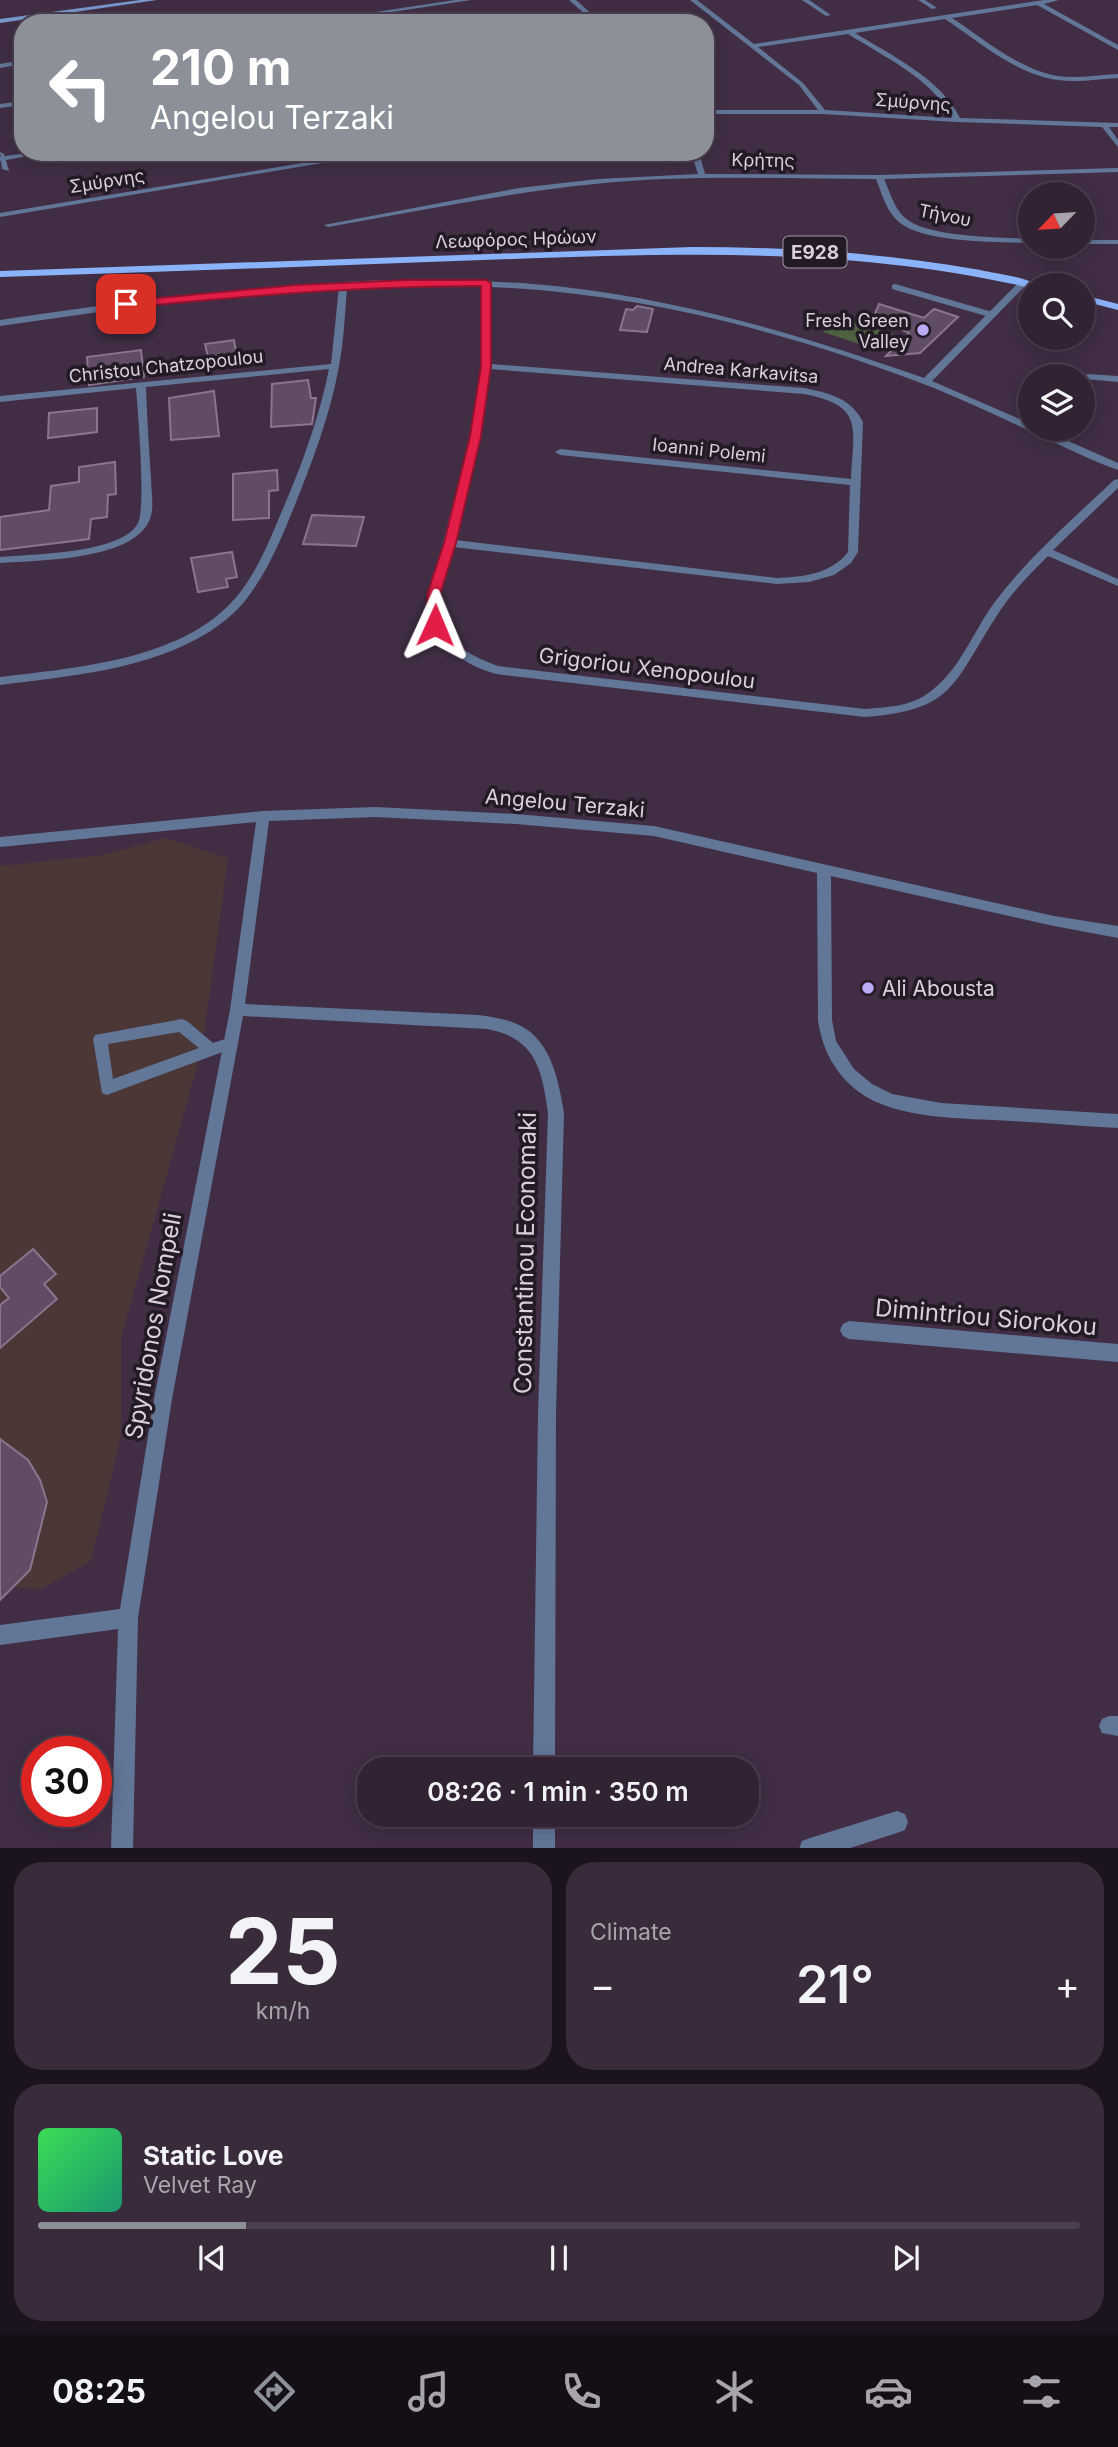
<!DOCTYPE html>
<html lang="en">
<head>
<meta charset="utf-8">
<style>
  :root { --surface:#312234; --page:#392a3c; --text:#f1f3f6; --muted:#a8a4ac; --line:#4c3f4f; --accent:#8c9099 }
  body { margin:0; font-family:Inter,sans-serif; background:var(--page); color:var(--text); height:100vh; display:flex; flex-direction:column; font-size:26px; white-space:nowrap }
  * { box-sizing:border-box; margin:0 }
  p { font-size:23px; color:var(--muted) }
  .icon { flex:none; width:38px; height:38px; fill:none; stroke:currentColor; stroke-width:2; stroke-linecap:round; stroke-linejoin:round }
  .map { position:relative; height:1848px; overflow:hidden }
  .sheet { display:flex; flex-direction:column; gap:14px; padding:14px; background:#1b131d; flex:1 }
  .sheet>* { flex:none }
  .hud { position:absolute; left:14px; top:14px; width:700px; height:147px; border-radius:28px; box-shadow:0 4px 18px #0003,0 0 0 2px var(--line); background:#8c9099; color:#fff; overflow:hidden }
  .needle { width:46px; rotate:245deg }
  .tools { position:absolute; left:1018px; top:182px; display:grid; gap:14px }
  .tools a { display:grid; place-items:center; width:77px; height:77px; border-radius:50%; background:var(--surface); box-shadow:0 4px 18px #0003,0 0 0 2px var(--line); font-size:35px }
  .speed { position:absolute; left:21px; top:1736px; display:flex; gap:14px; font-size:35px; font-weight:700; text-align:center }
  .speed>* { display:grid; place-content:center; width:91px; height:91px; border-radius:50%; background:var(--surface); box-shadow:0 4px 18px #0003,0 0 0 2px var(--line); line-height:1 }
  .speed .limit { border:10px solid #d22; background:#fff; color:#111 }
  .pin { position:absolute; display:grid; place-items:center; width:60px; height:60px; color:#fff; margin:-30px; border-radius:14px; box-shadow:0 4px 10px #0006 }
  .me { position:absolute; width:77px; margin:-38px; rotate:1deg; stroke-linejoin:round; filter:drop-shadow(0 0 5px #0008) }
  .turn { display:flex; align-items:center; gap:24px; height:147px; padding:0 21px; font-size:32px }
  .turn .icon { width:91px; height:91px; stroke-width:2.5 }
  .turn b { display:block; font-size:49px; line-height:60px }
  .big { font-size:52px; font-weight:600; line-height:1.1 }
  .sheet .tile { flex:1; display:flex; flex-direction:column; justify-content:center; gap:10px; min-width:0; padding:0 24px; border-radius:28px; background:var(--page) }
  .sheet .dial { align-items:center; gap:0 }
  .dial b { font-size:91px; line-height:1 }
  .song { display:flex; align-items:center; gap:21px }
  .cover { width:84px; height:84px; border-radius:10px; background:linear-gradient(135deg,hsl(130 70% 55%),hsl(160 70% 35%)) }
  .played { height:7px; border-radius:4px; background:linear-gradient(90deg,var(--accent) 20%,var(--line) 20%) }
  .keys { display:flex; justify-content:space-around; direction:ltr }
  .heat { display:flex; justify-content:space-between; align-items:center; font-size:38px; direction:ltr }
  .sheet .tiles { flex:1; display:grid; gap:14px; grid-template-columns:1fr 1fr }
  .tile:last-child { grid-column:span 2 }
  .trip { position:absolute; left:357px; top:1757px; width:402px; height:70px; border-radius:28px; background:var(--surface); box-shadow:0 4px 18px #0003,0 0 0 2px var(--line); font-weight:600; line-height:70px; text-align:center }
  .menu { display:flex; height:112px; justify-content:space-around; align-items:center; background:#140e15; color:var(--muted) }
  .menu .icon { width:49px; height:49px }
  .menu .selected { color:var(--accent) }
  .menu b { font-size:32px; color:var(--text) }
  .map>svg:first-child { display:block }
</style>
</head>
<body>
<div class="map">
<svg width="1118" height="1849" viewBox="0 0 1118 1849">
  <rect width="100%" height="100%" fill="#412e45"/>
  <path fill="#4c3737" d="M166 838 228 858 202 1049 121 1338V1436L91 1561 41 1589 0 1587V866L103 855Z"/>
  <path fill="#4d603f" d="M840 317 899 336 883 352 823 332Z"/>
  <path fill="#604c64" stroke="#8a758f" stroke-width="2" d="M879 304 924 318 934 309 958 317 920 353 886 356 909 333 874 316Z
    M637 306 653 309 647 332 620 330 626 309 633 310Z
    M234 340 238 363 210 366 205 344Z
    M141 350 144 377 89 385 87 357Z
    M308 380 311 398H316L312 424 271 427 272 384Z
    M214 391 219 436 171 440 169 398Z
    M97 408V432L48 438 49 413Z
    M115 462 116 494 108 495 107 517 91 519 89 539 0 550V517L49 510 51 486 79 482V467Z
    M277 470 278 490 269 491V518L233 520V474Z
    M312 515 364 517 356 546 303 544Z
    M232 552 237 577 226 579 228 587 198 592 191 558Z
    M33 1249 56 1274 44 1284 57 1299 0 1348V1305L9 1298 0 1287V1276Z
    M0 1439 28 1460 40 1480 47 1502 30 1570 0 1600Z"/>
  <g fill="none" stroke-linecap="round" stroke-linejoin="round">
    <path fill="#627698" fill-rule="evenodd" d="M0 152 4 154 9 171 2 169Z
      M895 284 996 313 997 315 993 318 892 289V285Z
      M182 1019 187 1021 213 1043 231 1037 236 1039 238 1043 236 1047 112 1093 107 1095 102 1093 93 1039 95 1035ZM179 1032 199 1048 113 1079 108 1044Z"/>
    <path fill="#627698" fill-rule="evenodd" d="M455 0H471L320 23H302Z
      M569 0H576L602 23H595Z
      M690 0H697L754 44 1044 0H1059L1044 4 1118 45V50L1037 5 952 18C984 39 1018 69 1057 76 1077 79 1098 75 1118 74V78C1098 79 1078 83 1058 80 1015 74 980 42 945 19L855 33C892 56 940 78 960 118L1118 123V127H1109L1118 140V147L1102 127 957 122 823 114H705V110H818L799 85ZM848 34C883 56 933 79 952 118L825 110 803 83 758 47Z
      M802 0H809L831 15 826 16Z
      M918 0H925L937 8 932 9Z
      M23 60V64L0 68V64Z
      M23 101V105L0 108V104Z
      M32 152H53L0 161V157Z
      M369 152H388L0 217V213Z
      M691 152H699L705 174 879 175 1118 168V172L884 179C890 192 894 208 904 217 926 238 1000 237 1031 239V243C998 242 926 243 900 223 887 213 882 194 876 179 783 179 688 174 595 184 505 193 417 211 328 227L324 225 519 188 598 179 698 174Z
      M1083 240H1118V244H1083Z
      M384 280C445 280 504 280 564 287 688 301 807 337 924 378L1020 281H1026V285L932 381 1031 424V429H1041L1118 463V470C1100 464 1082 455 1064 447 1021 427 978 406 934 388 793 333 641 293 490 287L491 364 804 388C829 393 851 398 863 422L858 552 851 563 834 575 809 582 777 584 453 547C449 562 437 599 438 612 442 642 473 657 498 666L865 709C886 707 909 707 927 694 961 671 973 630 997 599 1031 555 1074 518 1114 480L1118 479V488L1053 550 1118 579V586L1048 556C1029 575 1010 594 996 617 952 685 954 710 865 717L496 674C462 664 436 645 426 610L470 436 481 366 482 286 347 287C345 313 344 340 339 366 330 417 310 468 290 517 279 544 266 573 248 597 238 611 224 622 209 632 148 670 70 676 0 685V677C73 668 170 661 226 608 253 583 268 544 282 511 302 465 319 418 329 369L146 387C147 418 149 448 151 479 151 490 154 505 151 516 138 561 39 560 0 563V557C32 554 122 554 138 523 146 507 138 413 136 388L0 402V396L331 364 339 287 191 299 0 326V320C128 301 255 285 384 280ZM490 369 804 394C865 406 853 427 851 479L560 449 555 452 560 455 850 485 848 552C831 574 803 577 777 578L455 540 480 436Z
      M1088 374 1118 376V382L1085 379 1083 377Z
      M375 807 516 814 654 826 1054 916 1118 926V938L1054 926 831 876 832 1020 836 1041 854 1069 872 1084 892 1094 941 1103 1118 1114V1128C1082 1126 1046 1123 1011 1121 965 1118 897 1120 859 1092 835 1074 822 1049 818 1020L817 873 654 836 516 824 375 817 269 821 245 1004 478 1015C492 1017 508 1019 521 1026 552 1042 559 1083 564 1113L556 1413 555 1769H533L538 1413 548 1113C542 1070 536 1038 487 1029L243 1016 172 1399 138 1618 133 1849H111L118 1629 0 1645V1625L120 1609 154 1399 230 1010 256 822 0 847V837L263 811Z
      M849 1321 1118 1344V1362L849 1339 843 1336 840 1330 843 1324Z
      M1109 1716H1118V1736L1102 1733 1099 1726 1102 1719Z
      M897 1811 905 1814 908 1822 905 1830 897 1833 847 1849H799L802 1841 810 1838Z
      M533 1815H555V1849H533Z"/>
    <path fill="#7999cf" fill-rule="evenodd" d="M140 0H157L0 23V19Z"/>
    <path fill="#8bb3fa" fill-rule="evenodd" d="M692 247C789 247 885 253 980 270 997 274 1023 276 1036 285H1031V288C843 245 673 254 482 260 321 266 161 272 0 277V271Z
      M1083 295 1118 304V310L1083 301Z"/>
  </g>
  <path fill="#e11d48" stroke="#92132f" stroke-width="2" d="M407 280H486L491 283V366L481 436 456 543 440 595 441 625 435 629 428 625 427 595 444 543 470 436 481 366V286C362 286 244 296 126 308L121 304 126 301 296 285Z"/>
  <g fill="#bca9f5" stroke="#221a24" stroke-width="2.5">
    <circle cx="923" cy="330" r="7"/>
    <circle cx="868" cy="988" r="7"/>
  </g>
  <g text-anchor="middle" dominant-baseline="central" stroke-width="7" stroke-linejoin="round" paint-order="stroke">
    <g font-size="18" fill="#dbcfdd" stroke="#221a24">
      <text transform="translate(913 102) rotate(4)">Σμύρνης</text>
      <text transform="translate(763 160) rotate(1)">Κρήτης</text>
      <text transform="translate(107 181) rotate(-9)">Σμύρνης</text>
      <text transform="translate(945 215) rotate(11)">Τήνου</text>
      <text transform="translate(516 239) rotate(-2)">Λεωφόρος Ηρώων</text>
      <text transform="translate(166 366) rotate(-6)">Christou Chatzopoulou</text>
      <text transform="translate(741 370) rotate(5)">Andrea Karkavitsa</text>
      <text transform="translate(709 450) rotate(6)">Ioanni Polemi</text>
    </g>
    <g font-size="18" fill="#dbcfdd" stroke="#221a24" text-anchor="end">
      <text x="909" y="320">Fresh Green<tspan x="909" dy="21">Valley</tspan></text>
    </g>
    <rect fill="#221a24" stroke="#a499a6" stroke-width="2" x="783.5" y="236.5" width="63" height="31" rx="5"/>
    <g font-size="19" font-weight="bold" fill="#dbcfdd">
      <text x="815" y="252">E928</text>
    </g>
    <g font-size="21" fill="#dbcfdd" stroke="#221a24">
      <text transform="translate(647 668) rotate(7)">Grigoriou Xenopoulou</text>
      <text transform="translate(565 803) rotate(5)">Angelou Terzaki</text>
    </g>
    <g font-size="21" fill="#dbcfdd" stroke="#221a24" text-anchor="start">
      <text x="882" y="988">Ali Abousta</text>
    </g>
    <g font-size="24" fill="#dbcfdd" stroke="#221a24">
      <text transform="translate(525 1253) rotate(-89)">Constantinou Economaki</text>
      <text transform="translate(986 1317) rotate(5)">Dimintriou Siorokou</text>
      <text transform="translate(153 1326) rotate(-80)">Spyridonos Nompeli</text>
    </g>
  </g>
</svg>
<div class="tools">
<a><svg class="needle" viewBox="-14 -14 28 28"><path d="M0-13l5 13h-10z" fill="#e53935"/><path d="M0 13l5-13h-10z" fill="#a8a4ac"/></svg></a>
<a><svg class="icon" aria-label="search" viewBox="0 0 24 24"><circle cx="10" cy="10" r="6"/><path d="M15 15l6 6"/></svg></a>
<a><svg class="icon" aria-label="layers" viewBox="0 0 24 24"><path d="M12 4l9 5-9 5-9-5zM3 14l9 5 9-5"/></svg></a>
</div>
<div class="speed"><div class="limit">30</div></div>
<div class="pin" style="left:126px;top:304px;background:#d93025"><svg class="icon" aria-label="arrive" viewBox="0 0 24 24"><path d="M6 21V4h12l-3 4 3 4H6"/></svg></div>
<svg class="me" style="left:435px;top:625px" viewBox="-20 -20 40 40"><path d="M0-17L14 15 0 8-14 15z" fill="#e11d48" stroke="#fff" stroke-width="4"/></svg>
<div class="trip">08:26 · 1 min · 350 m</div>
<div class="hud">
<div class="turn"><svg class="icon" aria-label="left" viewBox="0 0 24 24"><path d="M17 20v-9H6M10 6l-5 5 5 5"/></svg><div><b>210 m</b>Angelou Terzaki</div></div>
</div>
</div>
<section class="sheet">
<div class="tiles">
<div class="tile dial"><b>25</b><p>km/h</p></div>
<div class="tile"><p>Climate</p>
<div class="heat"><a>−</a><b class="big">21°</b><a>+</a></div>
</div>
<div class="tile">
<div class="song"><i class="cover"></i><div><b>Static Love</b><p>Velvet Ray</p></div></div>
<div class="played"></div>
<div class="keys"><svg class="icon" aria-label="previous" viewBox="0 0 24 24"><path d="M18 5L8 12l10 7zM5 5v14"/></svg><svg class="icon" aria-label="pause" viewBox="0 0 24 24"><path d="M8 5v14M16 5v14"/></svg><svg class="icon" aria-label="next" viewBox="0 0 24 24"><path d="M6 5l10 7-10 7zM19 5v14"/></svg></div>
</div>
</div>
</section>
<nav class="menu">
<b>08:25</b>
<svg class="icon selected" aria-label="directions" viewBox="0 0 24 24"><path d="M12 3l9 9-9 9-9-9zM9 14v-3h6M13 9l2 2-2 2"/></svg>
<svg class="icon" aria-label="music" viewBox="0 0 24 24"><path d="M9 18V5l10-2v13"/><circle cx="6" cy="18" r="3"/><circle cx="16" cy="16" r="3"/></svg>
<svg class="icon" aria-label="phone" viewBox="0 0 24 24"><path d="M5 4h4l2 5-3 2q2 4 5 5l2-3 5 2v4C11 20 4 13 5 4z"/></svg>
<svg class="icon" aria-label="climate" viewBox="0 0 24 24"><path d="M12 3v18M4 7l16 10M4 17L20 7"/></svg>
<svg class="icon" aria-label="car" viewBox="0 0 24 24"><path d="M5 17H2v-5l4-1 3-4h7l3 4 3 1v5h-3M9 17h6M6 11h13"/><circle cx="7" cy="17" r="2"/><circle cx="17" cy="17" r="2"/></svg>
<svg class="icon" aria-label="filters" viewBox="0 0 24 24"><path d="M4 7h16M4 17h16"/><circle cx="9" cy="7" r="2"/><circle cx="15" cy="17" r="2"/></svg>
</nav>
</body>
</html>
